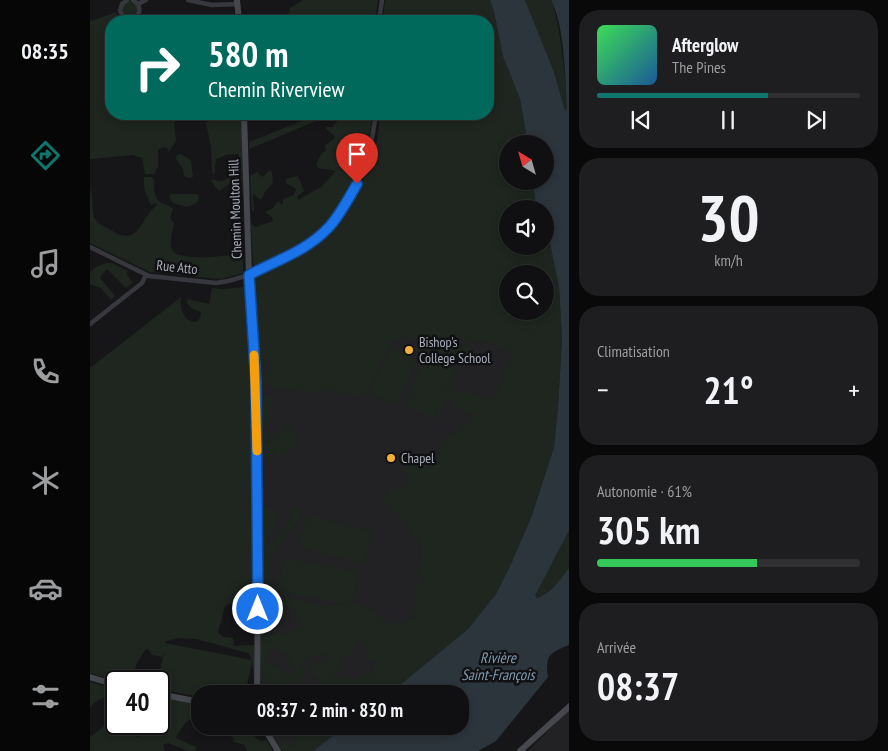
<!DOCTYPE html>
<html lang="fr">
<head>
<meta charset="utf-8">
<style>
  :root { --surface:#101012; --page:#1e1e20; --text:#f1f3f6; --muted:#9c9d9f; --line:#303032; --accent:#0f766e }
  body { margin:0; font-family:"PT Sans Narrow",sans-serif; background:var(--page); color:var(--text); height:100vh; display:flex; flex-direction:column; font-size:19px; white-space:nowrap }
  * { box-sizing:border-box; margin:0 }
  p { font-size:16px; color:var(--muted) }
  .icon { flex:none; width:28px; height:28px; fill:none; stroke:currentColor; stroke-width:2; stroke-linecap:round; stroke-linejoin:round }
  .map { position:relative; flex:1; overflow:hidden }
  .side { display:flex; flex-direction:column; gap:10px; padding:10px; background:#09090a; width:319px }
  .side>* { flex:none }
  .banner { position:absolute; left:15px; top:15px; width:389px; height:105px; border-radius:20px; box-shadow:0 2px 8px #0003,0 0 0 1px var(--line); background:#00695c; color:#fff; overflow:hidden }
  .needle { width:32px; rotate:323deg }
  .fabs { position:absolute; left:409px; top:135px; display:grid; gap:10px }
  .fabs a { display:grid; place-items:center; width:55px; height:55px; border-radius:50%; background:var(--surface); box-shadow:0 2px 8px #0003,0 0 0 1px var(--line); font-size:25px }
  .speed { position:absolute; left:15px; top:670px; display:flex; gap:10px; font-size:25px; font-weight:700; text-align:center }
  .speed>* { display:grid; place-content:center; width:65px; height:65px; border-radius:50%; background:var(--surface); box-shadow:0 2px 8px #0003,0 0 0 1px var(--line); line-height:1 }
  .speed .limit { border:2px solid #111; border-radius:8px; background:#fff; color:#111 }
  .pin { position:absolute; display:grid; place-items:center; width:42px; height:42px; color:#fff; margin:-51px -21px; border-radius:50% 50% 50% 0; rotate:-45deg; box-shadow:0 0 5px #0007 }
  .pin .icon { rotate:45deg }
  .me { position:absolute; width:55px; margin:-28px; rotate:0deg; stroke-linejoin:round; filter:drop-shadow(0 0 4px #0008) }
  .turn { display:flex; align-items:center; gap:18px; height:105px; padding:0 20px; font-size:22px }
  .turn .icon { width:65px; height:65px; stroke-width:2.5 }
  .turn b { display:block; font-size:35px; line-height:42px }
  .big { font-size:38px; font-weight:600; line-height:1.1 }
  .side .widget { flex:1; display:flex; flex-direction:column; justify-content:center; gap:8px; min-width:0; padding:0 18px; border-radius:20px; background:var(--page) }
  .side .dial { align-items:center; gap:0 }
  .dial b { font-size:65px; line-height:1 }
  .song { display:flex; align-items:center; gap:15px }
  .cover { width:60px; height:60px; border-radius:8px; background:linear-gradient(135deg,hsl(130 70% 55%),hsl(210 70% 35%)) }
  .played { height:5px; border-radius:2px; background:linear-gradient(90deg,var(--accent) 65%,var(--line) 65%) }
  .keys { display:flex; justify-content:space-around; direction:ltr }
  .heat { display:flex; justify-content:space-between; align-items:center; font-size:28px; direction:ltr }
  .charge { height:8px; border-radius:4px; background:linear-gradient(90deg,#34c759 61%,var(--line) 0) }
  .trip { position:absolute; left:101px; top:685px; width:278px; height:50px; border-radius:20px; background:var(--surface); box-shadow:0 2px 8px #0003,0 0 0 1px var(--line); font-weight:600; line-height:50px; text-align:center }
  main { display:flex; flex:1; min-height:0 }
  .dock { display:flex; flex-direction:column; width:90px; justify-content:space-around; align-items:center; background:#060607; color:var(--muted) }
  .dock .icon { width:35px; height:35px }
  .dock .current { color:var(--accent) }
  .dock b { font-size:22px; color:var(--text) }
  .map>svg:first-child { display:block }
</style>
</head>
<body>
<main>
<nav class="dock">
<b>08:35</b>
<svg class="icon current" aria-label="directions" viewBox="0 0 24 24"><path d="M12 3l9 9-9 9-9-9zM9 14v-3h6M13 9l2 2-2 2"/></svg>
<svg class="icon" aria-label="music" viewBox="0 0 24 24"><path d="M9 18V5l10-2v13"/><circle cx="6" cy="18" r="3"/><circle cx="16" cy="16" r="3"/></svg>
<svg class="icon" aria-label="phone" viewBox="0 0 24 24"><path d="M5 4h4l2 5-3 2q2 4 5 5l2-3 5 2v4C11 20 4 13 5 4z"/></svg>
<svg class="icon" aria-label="climate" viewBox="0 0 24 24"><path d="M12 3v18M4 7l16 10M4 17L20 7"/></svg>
<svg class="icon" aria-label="car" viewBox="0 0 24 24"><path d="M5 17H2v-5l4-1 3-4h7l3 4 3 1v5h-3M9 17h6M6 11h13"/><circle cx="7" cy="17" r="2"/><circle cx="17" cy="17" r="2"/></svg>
<svg class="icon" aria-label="filters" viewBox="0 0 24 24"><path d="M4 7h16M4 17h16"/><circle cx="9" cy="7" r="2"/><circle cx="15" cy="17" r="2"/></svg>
</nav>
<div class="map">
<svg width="480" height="751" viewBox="0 0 480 751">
  <rect width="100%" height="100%" fill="#161618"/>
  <path fill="#222225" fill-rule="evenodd" d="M295 0H400L438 144H418V181H443L448 209H418V246H455V226L469 287 299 694H169V398L163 284 164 279 168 274 209 256 226 245 242 230 252 217 277 172 288 138 290 114H398V21H293ZM418 274H455V311H418Z
    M479 710V751H438Z
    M177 726H256L223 751H192Z"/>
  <path fill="#1e261f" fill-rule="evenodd" d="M213 0H288L285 21H196L200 8Z
    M295 0H400L404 12 413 56 430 99 438 144H418V181H443L448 209H418V246H455V226L458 234 469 287 472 339 468 407 464 447 442 515 421 564 406 594 378 629 299 694H176L177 683 170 667V635L172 633 194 634 212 628 207 612 192 603 188 604V614C182 619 178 621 171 619L170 506 183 507C185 515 188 527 182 533 178 537 177 537 176 544L178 546 200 523 202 519V509L207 505 210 509 209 522 182 553C180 564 179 568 181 579L176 588 179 592 230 606 260 605 188 591 194 558 268 572 262 605 267 603 280 609 297 624 319 621 323 618 327 581 333 582 334 578 328 574 332 552 330 543 312 519 295 504 293 498C303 481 315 494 320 479L318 475 311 469 316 458C324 454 334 455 342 460 348 458 349 450 350 444L379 422 382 418 381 415 363 407V401L357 398 348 417 346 416 348 404 342 417 315 406 335 357 363 368 354 390 360 383 368 367 331 352 333 342 314 336 306 339 301 344 275 395 272 396 233 390 229 394 181 387 168 382V376L179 372 180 370 178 366 167 362 163 284 168 274C189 266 209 258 226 245 255 221 279 177 287 140 289 132 289 123 290 114H398V21H293ZM418 274H455V311H418ZM368 336 381 345 389 340 418 350 423 358 418 366 414 367 413 379 402 401 378 392 360 390 380 352V349L371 345 367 337ZM268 641 274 647 278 649 276 660 285 659 282 673 280 674 277 672 264 681 256 677 242 675 253 665 248 659 262 654 266 643ZM187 647 194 653H199L200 666 205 667 206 671 200 675 195 674 187 665 175 664C174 655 179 650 187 647ZM238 654 240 658 237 663 231 662 219 666 225 678H227L230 683 229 685 215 689 210 684 214 672 210 664 222 656Z
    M435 0H461L463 4C472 38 475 73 477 108L475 111 464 72Z
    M32 9a8 8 0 1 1 16 0a8 8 0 1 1-16 0Z
    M26 12 28 18 24 21H21V114H80L76 120H84L86 141 79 152 77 148 73 147 68 150V167L64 174H55L52 158 43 155 0 159V20L1 21Z
    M230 114H282C280 129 279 145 274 160 260 201 231 239 190 257 182 260 174 265 165 266L163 264 161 224 166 227 183 221 182 217 175 212 183 208 188 201 193 205V199L204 195 206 189 196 183V179L208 176 214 191 207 197 208 200 231 187 246 171 228 168 226 165 231 154 236 150 235 145 243 140 245 136 236 129V127H242L247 122 243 114 159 149V142Z
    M152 117 153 193 150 194 144 182H142L129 191 121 181 123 179C134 185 142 176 149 169V154H139L126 159 124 175 122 172 121 147 116 123 122 119Z
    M91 154 101 160 103 177 99 178 94 176 93 169 86 159 87 155Z
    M180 170 182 172 183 183 175 192 171 200 163 194 164 210 162 212 160 176 167 172 172 177Z
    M54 177H61L64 179C64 187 63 199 72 203 77 205 79 205 83 209L80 218 84 223C83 230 79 244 82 250 89 262 136 256 148 254L152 251V233L153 235V273L131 279 60 272 0 243V189C5 199 0 211 5 219 8 224 16 227 21 230 50 249 50 217 67 205L65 203 61 205C56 195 53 188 54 177Z
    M81 194H108L109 200 105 204 96 207 83 203 79 197Z
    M16 263H22L38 271 37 275 43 283 36 288 17 269 11 275 10 278 25 296 21 300 11 288 0 284V272L6 267Z
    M155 287 157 299 164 444 165 574H163C161 591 150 600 135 606L128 633 133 637 143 638 144 646 164 645V675L162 662 155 694H110V697L69 689 68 681 74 652 72 657 62 655 58 649H56C49 659 44 667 43 679L50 681H27L0 673V368L91 297C87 321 111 331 111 312L101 308 97 303 98 299 119 304 122 288 133 289ZM88 638 106 639 158 653 162 660 75 643 77 641Z
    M302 347 327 360 305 406 279 394Z
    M171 395 181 396V422L175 427 169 426V398Z
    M198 425 211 441 189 459 182 450 179 458 175 459 169 458V431H176L179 434V439L175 442 177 444Z
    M217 515 282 532 274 564 209 547Z
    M479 531C479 539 480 561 479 567 477 576 456 595 447 598L444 595Z
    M0 682 26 689V696C16 695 7 700 0 707Z
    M69 697 110 705V717C98 716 92 728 86 737V738L106 747V751H98L78 743 73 745 75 751H0V737L17 724 48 737 51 735 48 724H69Z
    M203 726H256L223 751H192L189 746 191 742H194L207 751 201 738 202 735 201 730Z
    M138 730 162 733C166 739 169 742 177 740L183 751H157L155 745 144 742V737L138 736 136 733Z"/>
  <path fill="#2c353c" d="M400 0H435L464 72 475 111 477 108C475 77 475 27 461 0H479V531C467 552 457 574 445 595L447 598C461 593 471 579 479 568V645C459 653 455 656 458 677L406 741 388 751H223L256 726H370V694H299L378 629 406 594 421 564 442 515 464 447 468 407 472 339 469 287 458 234 455 226V209H448L446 206 443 181H455V144H438L430 99 413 56 404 12Z"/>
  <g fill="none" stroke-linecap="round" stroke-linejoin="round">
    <path stroke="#37383d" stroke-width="4.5" d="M37 0 32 4 30 11 34 18 42 19C49 16 51 11 48 4L43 0
      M98 0 122 5 148 4
      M48 4 56 0
      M289 21 292 0
      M0 247 59 276 126 283 138 281 159 275 196 258 212 250 233 234 247 217 273 171 282 138 286 114
      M0 324 52 283 56 275"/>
    <path stroke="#45474d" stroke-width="6" d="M147 0 149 21
      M154 114 159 275 166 381 168 572 167 694
      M0 677 26 685
      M69 694 110 702
      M173 726 188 751
      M430 751 480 706"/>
  </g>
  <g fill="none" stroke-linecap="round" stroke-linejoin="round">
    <defs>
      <path id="route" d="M168 609 166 382 159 275C187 260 217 251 239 227 250 215 258 199 267 184"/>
    </defs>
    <use href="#route" stroke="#114b97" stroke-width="12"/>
    <use href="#route" stroke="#1a73e8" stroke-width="9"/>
    <path stroke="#f59e0b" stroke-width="9" d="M164 355 167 451"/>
  </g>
  <g fill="#f2b134" stroke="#111113" stroke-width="2">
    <circle cx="319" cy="350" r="5"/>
    <circle cx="301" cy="458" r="5"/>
  </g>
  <g text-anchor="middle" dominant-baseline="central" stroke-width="5" stroke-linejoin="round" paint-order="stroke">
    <g font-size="14" fill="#a8adb8" stroke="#111113">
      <text transform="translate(145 209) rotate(-92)">Chemin Moulton Hill</text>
      <text transform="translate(87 267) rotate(6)">Rue Atto</text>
    </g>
    <g font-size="14" fill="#a8adb8" stroke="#111113" text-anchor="start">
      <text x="329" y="342">Bishop's<tspan x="329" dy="16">College School</tspan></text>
      <text x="311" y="458">Chapel</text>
    </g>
    <g font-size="15" font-style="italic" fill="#7f9bb3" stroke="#111113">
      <text x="408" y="657">Rivière<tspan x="408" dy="17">Saint-François</tspan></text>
    </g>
  </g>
</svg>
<div class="fabs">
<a><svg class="needle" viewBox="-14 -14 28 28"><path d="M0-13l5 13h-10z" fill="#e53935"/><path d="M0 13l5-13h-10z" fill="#9c9d9f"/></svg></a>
<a><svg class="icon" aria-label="sound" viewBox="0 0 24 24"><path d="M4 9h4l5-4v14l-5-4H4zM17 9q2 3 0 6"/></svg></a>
<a><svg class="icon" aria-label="search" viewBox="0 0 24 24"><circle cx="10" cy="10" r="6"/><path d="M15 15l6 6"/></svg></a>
</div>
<div class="speed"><div class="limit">40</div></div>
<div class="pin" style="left:267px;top:184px;background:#d93025"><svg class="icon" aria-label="arrive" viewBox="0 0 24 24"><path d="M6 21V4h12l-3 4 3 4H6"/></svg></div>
<svg class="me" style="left:168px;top:609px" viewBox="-20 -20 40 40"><circle r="17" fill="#1a73e8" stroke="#fff" stroke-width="3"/><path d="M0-11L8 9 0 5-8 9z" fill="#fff"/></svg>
<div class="trip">08:37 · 2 min · 830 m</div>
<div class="banner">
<div class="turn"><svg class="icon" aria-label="right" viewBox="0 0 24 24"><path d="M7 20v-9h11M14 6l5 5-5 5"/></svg><div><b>580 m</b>Chemin Riverview</div></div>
</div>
</div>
<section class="side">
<div class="widget">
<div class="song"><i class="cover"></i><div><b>Afterglow</b><p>The Pines</p></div></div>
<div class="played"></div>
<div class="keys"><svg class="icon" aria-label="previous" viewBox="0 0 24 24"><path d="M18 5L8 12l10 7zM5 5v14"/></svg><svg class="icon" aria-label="pause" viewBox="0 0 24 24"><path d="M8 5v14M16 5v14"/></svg><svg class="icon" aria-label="next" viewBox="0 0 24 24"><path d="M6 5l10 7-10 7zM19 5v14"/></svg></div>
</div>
<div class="widget dial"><b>30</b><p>km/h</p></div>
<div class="widget"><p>Climatisation</p>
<div class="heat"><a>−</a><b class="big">21°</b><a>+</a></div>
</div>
<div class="widget"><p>Autonomie · 61%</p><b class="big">305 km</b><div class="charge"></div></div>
<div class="widget"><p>Arrivée</p><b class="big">08:37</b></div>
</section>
</main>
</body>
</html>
